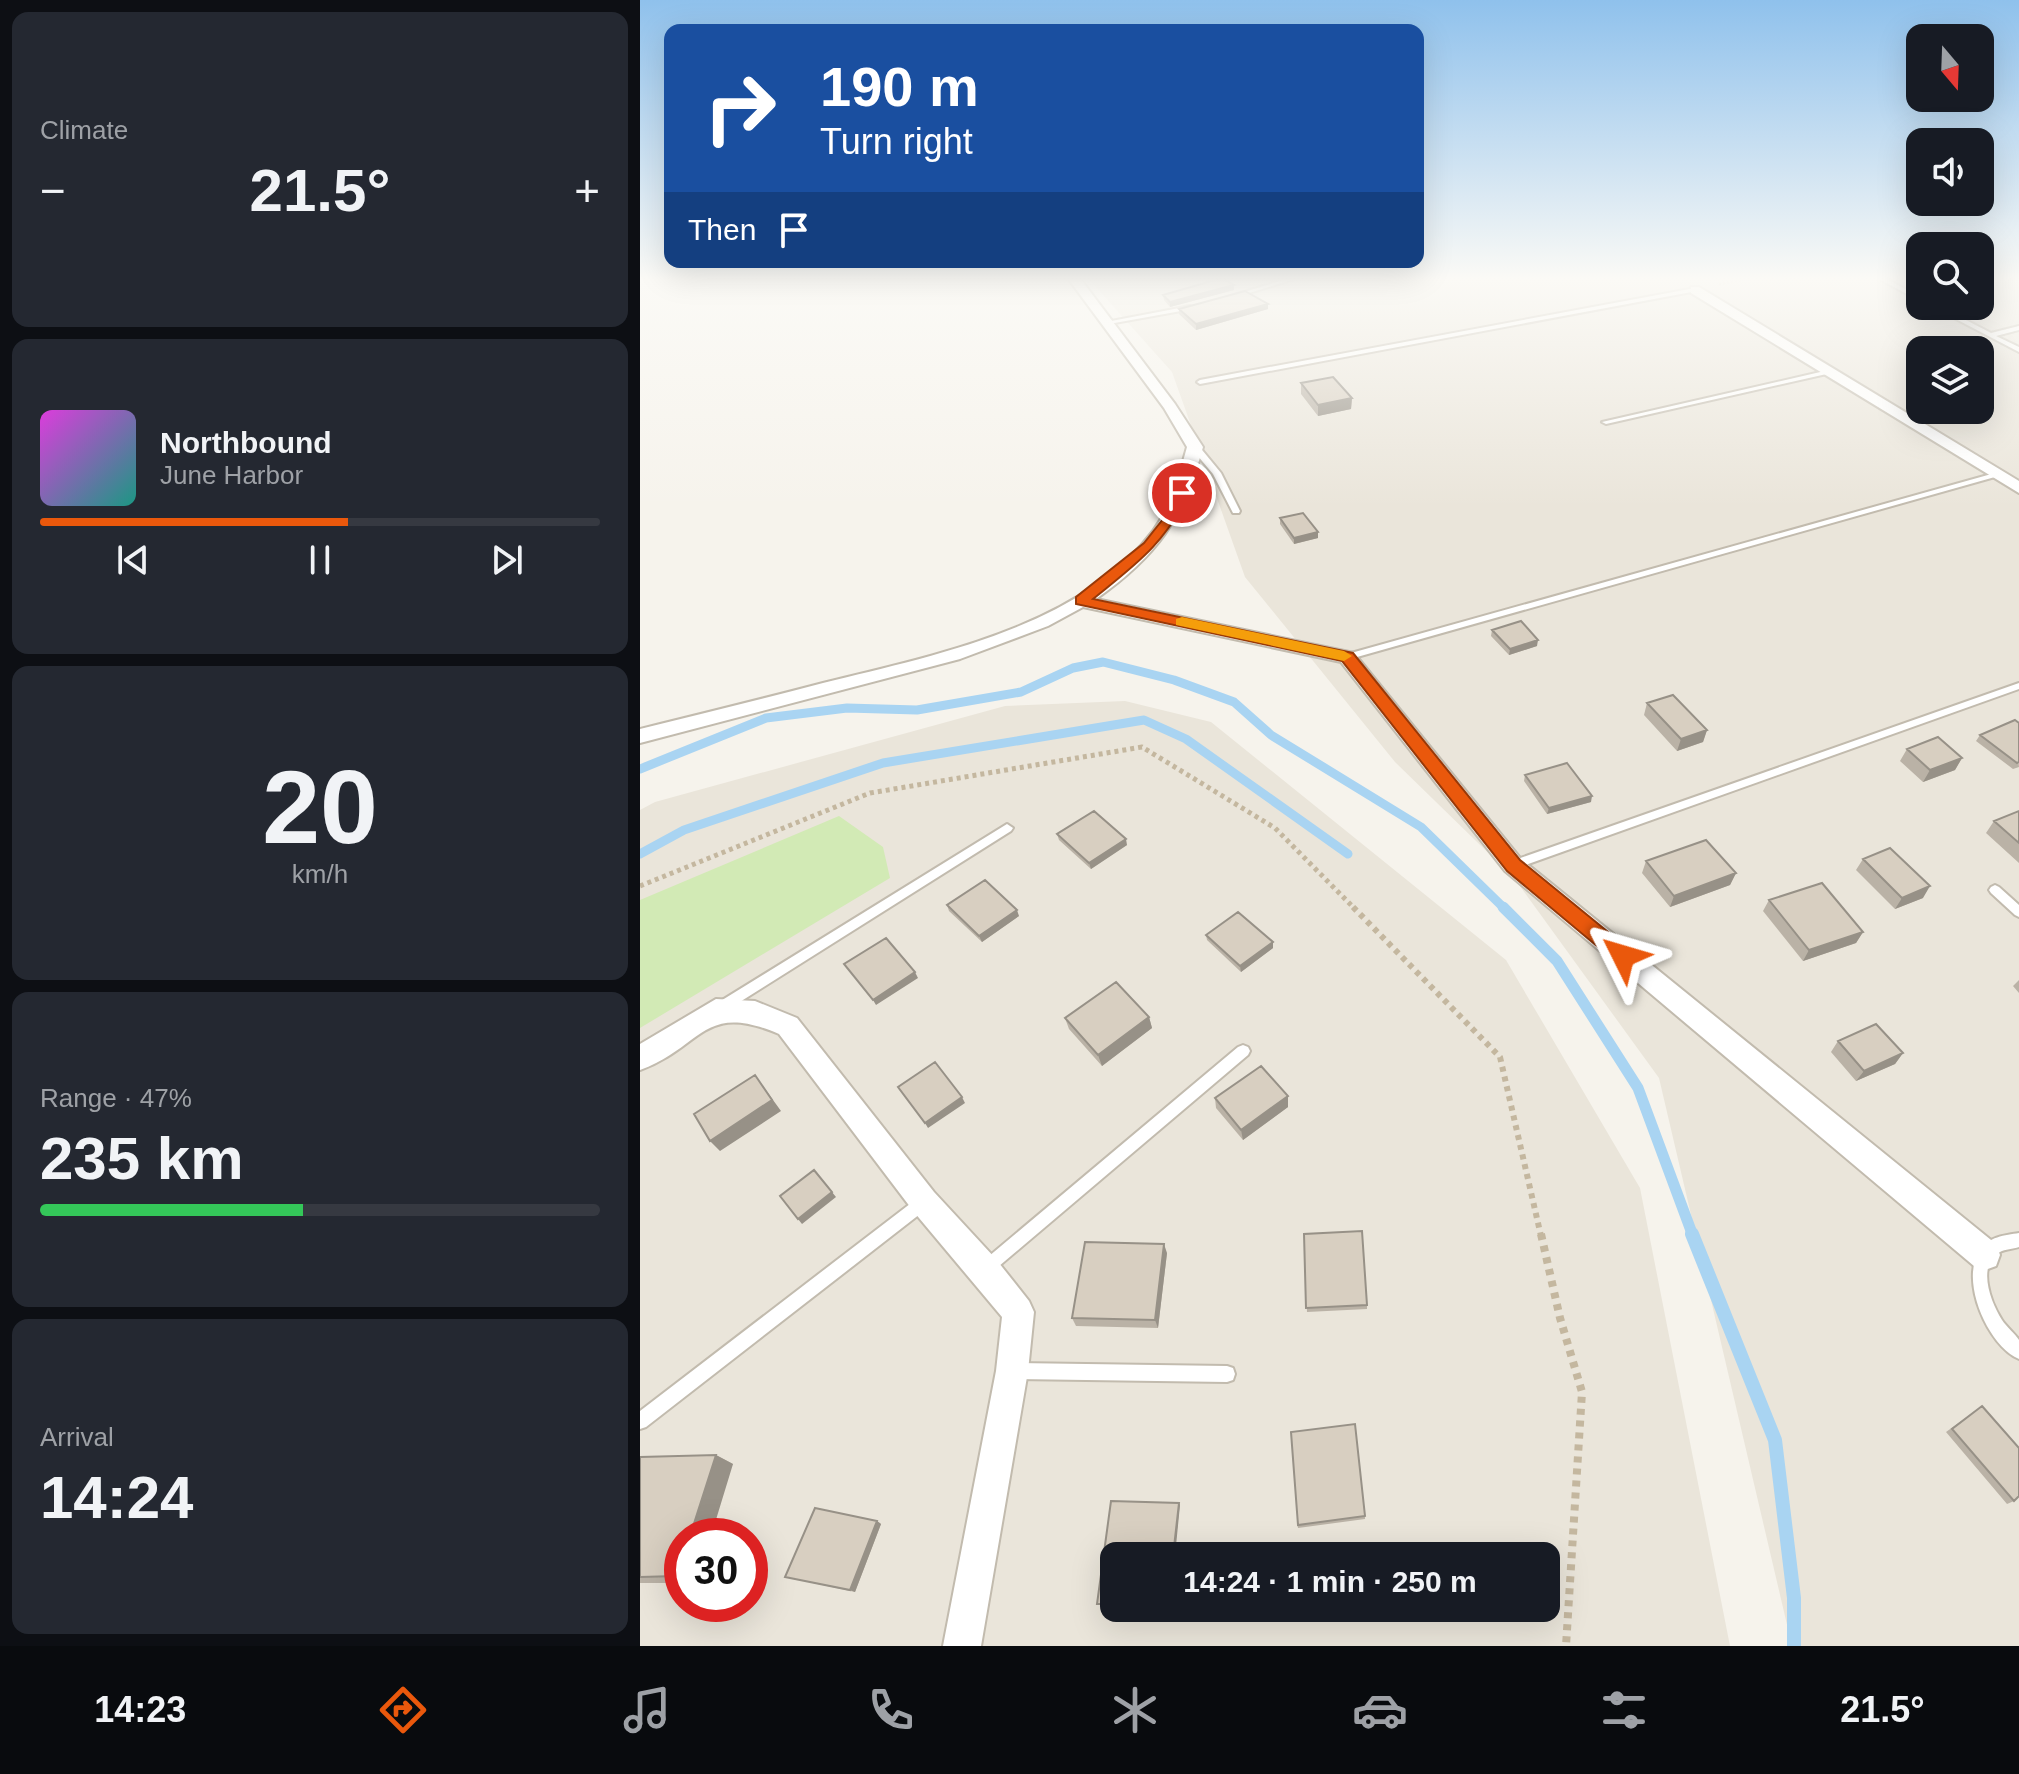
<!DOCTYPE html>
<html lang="en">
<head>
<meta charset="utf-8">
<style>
  :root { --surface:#171b24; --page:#242831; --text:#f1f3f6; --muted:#9ea1a6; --line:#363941; --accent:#ea580c }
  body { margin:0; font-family:Arial,sans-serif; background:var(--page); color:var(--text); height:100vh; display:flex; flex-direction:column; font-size:30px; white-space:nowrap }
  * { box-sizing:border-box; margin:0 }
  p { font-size:26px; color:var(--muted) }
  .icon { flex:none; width:44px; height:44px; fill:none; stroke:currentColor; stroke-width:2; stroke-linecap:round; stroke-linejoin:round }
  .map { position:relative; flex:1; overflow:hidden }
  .panel { display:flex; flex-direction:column; gap:12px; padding:12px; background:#0d0f14; width:640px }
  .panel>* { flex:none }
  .hud { position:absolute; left:24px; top:24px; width:760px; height:244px; border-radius:16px; box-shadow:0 8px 32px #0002; background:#1a4fa0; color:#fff; overflow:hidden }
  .needle { width:52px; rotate:161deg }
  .controls { position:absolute; left:1266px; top:24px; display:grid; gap:16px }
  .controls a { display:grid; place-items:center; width:88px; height:88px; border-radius:16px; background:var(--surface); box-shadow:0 8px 32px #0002; font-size:40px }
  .speed { position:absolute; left:24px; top:1518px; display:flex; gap:16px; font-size:40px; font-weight:700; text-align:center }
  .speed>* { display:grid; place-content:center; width:104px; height:104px; border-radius:50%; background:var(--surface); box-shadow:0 8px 32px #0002; line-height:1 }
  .speed .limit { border:12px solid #d22; background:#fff; color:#111 }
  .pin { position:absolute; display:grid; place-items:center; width:68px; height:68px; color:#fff; margin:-34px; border:4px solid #fff; border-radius:50%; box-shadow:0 2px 8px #0007 }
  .me { position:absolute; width:88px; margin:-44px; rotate:310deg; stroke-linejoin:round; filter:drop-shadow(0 0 6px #0008) }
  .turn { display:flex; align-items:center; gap:28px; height:168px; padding:0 24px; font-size:36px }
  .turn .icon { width:104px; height:104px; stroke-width:2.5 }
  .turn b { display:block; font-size:56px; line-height:68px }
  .then { display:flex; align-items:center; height:76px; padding:0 24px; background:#0003; gap:16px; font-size:30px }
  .big { font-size:60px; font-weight:700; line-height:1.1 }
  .panel .widget { flex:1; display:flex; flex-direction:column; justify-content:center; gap:12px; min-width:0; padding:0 28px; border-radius:16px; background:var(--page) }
  .panel .dial { align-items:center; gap:0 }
  .dial b { font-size:104px; line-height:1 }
  .song { display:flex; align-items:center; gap:24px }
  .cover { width:96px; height:96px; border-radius:12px; background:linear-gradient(135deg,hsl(300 70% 55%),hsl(170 70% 35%)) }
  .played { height:8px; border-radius:4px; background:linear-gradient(90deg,var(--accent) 55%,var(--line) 55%) }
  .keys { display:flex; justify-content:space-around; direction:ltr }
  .heat { display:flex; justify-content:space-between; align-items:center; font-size:44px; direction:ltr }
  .charge { height:12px; border-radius:6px; background:linear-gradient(90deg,#34c759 47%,var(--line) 0) }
  .trip { position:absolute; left:460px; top:1542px; width:460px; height:80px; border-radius:16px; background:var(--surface); box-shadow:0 8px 32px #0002; font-weight:700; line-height:80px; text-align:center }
  .menu { display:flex; height:128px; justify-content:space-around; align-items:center; background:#090b0e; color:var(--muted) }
  .menu .icon { width:56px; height:56px }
  .menu .current { color:var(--accent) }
  .menu b { font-size:36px; color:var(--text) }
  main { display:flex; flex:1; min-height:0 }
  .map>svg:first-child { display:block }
</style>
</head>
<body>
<main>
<section class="panel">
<div class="widget"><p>Climate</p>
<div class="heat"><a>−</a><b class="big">21.5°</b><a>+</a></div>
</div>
<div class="widget">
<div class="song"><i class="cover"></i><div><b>Northbound</b><p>June Harbor</p></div></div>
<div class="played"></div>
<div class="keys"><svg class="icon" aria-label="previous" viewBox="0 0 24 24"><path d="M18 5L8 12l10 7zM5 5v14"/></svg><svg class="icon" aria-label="pause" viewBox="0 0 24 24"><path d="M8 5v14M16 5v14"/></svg><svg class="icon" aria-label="next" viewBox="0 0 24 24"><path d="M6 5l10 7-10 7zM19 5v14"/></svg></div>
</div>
<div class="widget dial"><b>20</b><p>km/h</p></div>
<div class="widget"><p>Range · 47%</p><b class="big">235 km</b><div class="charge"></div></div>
<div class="widget"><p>Arrival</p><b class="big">14:24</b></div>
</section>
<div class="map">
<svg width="1379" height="1646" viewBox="0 0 1379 1646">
  <rect width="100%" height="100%" fill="#f6f3ec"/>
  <path fill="#eae5da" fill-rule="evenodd" d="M447 277H1280V306H1340V277H1379V1646H1152L1019 1078 874 878 755 762 605 577 532 372ZM1280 350H1340V410H1280Z
    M485 701 571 722 866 960 1000 1188 1090 1646H0V810L15 802 365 706ZM42 1536H110V1604H42ZM474 1556H906V1608H474Z"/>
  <path fill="#d2eab5" d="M199 816 243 847 250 878 0 1028V900Z"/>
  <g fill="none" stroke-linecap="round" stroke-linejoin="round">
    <path stroke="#a9d4f2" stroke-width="9" d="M0 769 126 718 207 708 277 710 381 692 433 668 463 662 534 680 594 702 631 735 781 827 865 909
      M0 854 44 830 243 763 504 720 546 739 708 854"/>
    <path stroke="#a9d4f2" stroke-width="11" d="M863 907 917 961 998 1088 1053 1236"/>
    <path stroke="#a9d4f2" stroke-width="14" d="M1052 1234 1135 1440 1154 1598V1646"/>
    <defs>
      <path id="service" d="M653 277H661L596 297 591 296Z
        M1241 278H1245L1280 297V301L1241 280Z
        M1055 288 1058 290 1057 291 560 384 557 382 560 380Z
        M550 306 552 307V309L469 324 466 322Z
        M1291 306H1299L1351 333 1379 326V330L1356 336 1379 347V352Z
        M1189 370 1192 372 1191 373 966 424 962 422Z
        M552 445H558L581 473 600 511 599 513H593L573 474 552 449Z
        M1355 473 1362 475 710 659 707 660 702 657 704 655Z
        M1379 683V689L877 868H869L867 865 869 862Z
        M367 824 373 828 371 831 87 1010 83 1011 79 1010 77 1006 79 1002Z
        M1355 885 1359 887 1379 905V917L1375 915 1351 893 1349 890 1351 887Z
        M603 1045 608 1047 610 1051 608 1055 352 1272 347 1275 342 1272 339 1267 342 1262 598 1047Z
        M284 1195 289 1197 291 1202 289 1207 6 1427 0 1429V1411L279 1197Z
        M1379 1233V1247C1373 1249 1365 1249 1360 1252 1336 1265 1351 1303 1362 1320 1366 1326 1376 1335 1379 1340 1379 1344 1379 1354 1379 1359 1348 1346 1319 1280 1340 1250 1348 1237 1365 1235 1379 1233Z
        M376 1363 587 1366 593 1368 595 1374 593 1380 587 1382 376 1379 370 1377 368 1371 370 1365Z"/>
      <path id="minor" d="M427 277H439L535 404 563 447C543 519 517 556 456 599L714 653 881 859 1356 1244 1360 1255 1356 1266 1345 1270 1334 1266 865 871 701 662 443 607 408 626 320 659 0 743V729C61 714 122 699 183 683 292 656 441 627 513 531 531 506 539 476 547 447L524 408Z
        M1051 287H1059L1379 481V493L1051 293Z
        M76 999 115 1001 157 1018 294 1192 355 1258 389 1301 394 1312 388 1371 341 1646H303L356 1371 362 1317 274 1212 139 1034C62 1001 63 1047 0 1070V1044Z"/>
    </defs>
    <use href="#service" stroke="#c2bbae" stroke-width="4"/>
    <use href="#minor" stroke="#c2bbae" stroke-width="4"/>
    <path stroke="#c4b79f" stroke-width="3" stroke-dasharray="2 2" stroke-linecap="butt" d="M1079 284 1116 277"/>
    <path stroke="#c4b79f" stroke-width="5" stroke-dasharray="4 4" stroke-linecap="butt" d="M0 886 230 793 502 747 635 828 715 909"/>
    <path stroke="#c4b79f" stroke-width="6" stroke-dasharray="5 5" stroke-linecap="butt" d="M713 907 860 1057 901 1236"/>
    <path stroke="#c4b79f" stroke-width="8" stroke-dasharray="6 6" stroke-linecap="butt" d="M901 1234 920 1318 942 1392 926 1646"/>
    <use href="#service" fill="#fff" fill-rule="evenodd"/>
    <use href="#minor" fill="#fff" fill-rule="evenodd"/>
  </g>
  <path fill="#bab2a6" d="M594 285V290L530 307 524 300 523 295Z
    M539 309H628L556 330 539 314Z
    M661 383 712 398 711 409 678 416 661 394Z
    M640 518 678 532V538L654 544 640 524Z
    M852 630 897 646 869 655 851 636Z
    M1007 703 1067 730 1063 742 1037 751 1004 715Z
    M1375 720 1379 767 1373 769 1336 741 1340 735Z
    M1267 749 1322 758 1315 770 1283 782 1260 761Z
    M885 775 951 802 907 814 884 781Z
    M1379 811V863L1346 833 1354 821Z
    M417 834 487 845 451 869 419 840Z
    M1223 859 1283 898 1255 909 1216 870Z
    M1006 861 1096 873 1090 885 1030 907 1002 873Z
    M1129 900 1223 932 1216 943 1163 961 1123 911Z
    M307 905 379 916 342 942 309 911Z
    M566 935 633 942V948L601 972 567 940Z
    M1379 980V993L1373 986Z
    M509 1017 512 1028 462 1066 429 1029 425 1018Z
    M1198 1041 1263 1053 1255 1064 1216 1081 1191 1052Z
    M648 1096V1107L603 1140 576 1108 575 1098Z
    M664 1234 727 1305V1309L667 1312Z
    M527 1253 518 1328 436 1326 432 1318Z
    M1342 1406 1374 1501 1367 1504 1306 1432Z
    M651 1432 725 1516V1519L658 1528Z
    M76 1455 93 1464 42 1536V1583H0V1457Z
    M237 1521 241 1524 215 1592 145 1577Z"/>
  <path fill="#979187" d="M594 285V290L530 307V302Z
    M628 304V309L556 330V324Z
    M712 398 711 409 678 416V405Z
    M678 532V538L654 544V538Z
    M898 640 897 646 869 655 870 649Z
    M1067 730 1063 742 1037 751 1041 739Z
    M1322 758 1315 770 1283 782 1290 770Z
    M952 796 951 802 907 814 909 808Z
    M486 839 487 845 451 869 449 863Z
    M1096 873 1090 885 1030 907 1034 896Z
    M1290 886 1283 898 1255 909 1262 898Z
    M377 910 379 916 342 942 339 936Z
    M1223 932 1216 943 1163 961 1169 950Z
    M633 942V948L601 972 600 966Z
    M275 972 278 978 236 1005 233 1000Z
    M509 1017 512 1028 462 1066 458 1055Z
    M1263 1053 1255 1064 1216 1081 1224 1071Z
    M115 1075 141 1111 80 1151 70 1141Z
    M648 1096V1107L603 1140 601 1130Z
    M322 1097 325 1103 288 1128 285 1123Z
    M174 1170 196 1197 162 1224 158 1219Z
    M524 1244 527 1253 518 1328 515 1320Z
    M76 1455 93 1464 71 1536H50Z
    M539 1503 540 1505 535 1556H533Z
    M237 1521 241 1524 215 1592 210 1590Z
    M42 1561V1578L37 1576Z"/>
  <path fill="#d8cfc1" stroke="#979187" stroke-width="2" d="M582 278 594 285 530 302 523 295Z
    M605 291 628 304 556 324 539 309Z
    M693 377 712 398 678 405 661 383Z
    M663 513 678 532 654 538 640 518Z
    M881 621 898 640 870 649 852 630Z
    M1033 695 1067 730 1041 739 1007 703Z
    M1375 720 1379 723V762L1377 763 1340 735Z
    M1298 737 1322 758 1290 770 1267 749Z
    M927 763 952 796 909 808 885 775Z
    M454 811 486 839 449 863 417 834Z
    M1379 811V843L1354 821Z
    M1066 840 1096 873 1034 896 1006 861Z
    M1250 848 1290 886 1262 898 1223 859Z
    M345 880 377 910 339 936 307 905Z
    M1182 883 1223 932 1169 950 1129 900Z
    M598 912 633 942 600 966 566 935Z
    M246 938 275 972 233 1000 204 964Z
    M476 982 509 1017 458 1055 425 1018Z
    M1236 1024 1263 1053 1224 1071 1198 1041Z
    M295 1062 322 1097 285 1123 258 1087Z
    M621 1066 648 1096 601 1130 575 1098Z
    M115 1075 132 1100 70 1141 54 1114Z
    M174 1170 192 1192 158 1219 140 1196Z
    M722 1231 727 1305 666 1308 664 1234Z
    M445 1242 524 1244 515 1320 432 1318Z
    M1342 1406 1379 1448V1496L1374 1501 1312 1429Z
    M715 1424 725 1516 658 1525 651 1432Z
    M76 1455 50 1536H42V1561L37 1576 0 1577V1457Z
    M471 1501 539 1503 533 1556H474V1604H457Z
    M175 1508 237 1521 210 1590 145 1577Z"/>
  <linearGradient id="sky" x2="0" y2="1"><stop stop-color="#8fc1ec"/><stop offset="0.55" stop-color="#fbfaf6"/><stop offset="1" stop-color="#fbfaf6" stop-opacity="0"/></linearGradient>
  <rect width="1379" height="507" fill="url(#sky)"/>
  <path fill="#ea580c" stroke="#983908" stroke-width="2" d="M542 489 549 493C524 545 496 564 453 599L713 653 880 860 990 950 993 956 990 962 983 965 976 962 867 871 702 661 436 604V597L504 543 523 519 538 490Z"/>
  <path fill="#f59e0b" d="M542 617 704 651 712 656 704 661 536 625V619Z"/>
</svg>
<div class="controls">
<a><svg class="needle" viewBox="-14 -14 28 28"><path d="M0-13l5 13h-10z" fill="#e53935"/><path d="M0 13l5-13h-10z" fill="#9ea1a6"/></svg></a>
<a><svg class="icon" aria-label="sound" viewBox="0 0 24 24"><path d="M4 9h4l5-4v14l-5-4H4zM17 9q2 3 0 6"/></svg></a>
<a><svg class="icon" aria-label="search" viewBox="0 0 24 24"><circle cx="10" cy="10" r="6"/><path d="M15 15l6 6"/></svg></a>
<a><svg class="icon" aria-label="layers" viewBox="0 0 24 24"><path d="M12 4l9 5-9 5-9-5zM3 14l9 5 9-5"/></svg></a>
</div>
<div class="speed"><div class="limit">30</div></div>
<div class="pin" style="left:542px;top:493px;background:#d93025"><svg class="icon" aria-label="arrive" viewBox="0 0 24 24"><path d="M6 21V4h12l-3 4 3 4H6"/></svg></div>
<svg class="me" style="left:983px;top:956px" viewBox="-20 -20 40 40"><path d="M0-17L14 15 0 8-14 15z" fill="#ea580c" stroke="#fff" stroke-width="4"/></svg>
<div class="trip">14:24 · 1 min · 250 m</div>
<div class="hud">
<div class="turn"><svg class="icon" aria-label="right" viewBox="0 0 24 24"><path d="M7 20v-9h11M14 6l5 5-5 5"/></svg><div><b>190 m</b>Turn right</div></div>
<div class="then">Then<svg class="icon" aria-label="arrive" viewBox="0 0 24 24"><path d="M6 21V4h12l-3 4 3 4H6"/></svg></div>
</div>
</div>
</main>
<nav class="menu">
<b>14:23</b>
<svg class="icon current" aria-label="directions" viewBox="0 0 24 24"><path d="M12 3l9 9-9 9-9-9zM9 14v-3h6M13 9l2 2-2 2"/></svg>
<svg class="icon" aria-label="music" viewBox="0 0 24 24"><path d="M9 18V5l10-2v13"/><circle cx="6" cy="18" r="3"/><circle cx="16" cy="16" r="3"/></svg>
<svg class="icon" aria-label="phone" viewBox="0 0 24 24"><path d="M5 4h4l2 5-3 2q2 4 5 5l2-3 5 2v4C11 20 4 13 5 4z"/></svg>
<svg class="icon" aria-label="climate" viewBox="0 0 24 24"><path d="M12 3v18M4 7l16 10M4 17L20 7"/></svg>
<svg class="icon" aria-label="car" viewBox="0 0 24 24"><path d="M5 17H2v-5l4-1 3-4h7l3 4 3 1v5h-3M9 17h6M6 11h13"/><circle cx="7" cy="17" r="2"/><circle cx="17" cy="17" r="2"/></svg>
<svg class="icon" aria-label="filters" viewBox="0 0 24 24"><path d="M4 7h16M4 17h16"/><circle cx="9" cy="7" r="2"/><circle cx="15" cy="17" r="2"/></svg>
<b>21.5°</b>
</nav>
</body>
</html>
